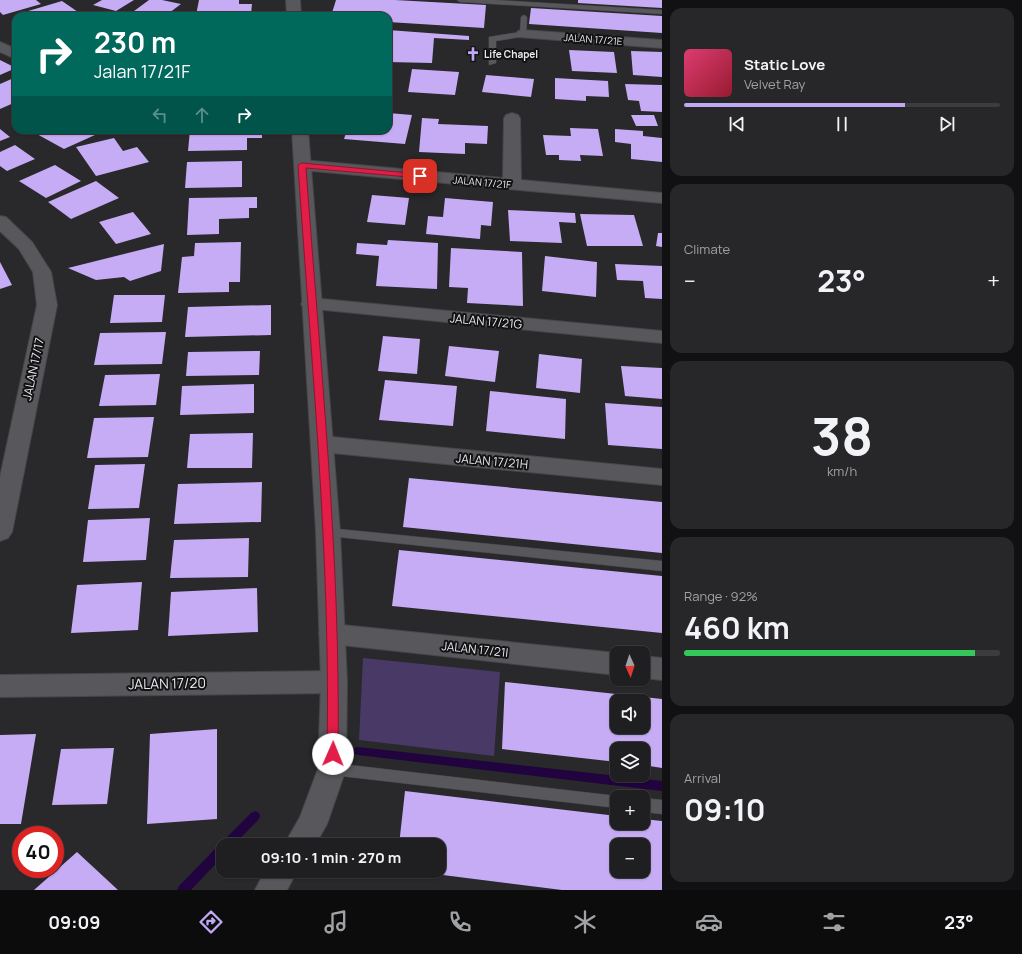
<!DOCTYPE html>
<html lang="en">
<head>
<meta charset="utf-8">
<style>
  :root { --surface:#1f1e20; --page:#272729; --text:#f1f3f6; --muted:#a1a2a5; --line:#3c3c3e; --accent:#c1a8f3 }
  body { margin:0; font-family:Manrope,sans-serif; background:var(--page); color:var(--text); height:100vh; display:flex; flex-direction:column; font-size:15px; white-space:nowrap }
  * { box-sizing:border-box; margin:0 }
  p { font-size:13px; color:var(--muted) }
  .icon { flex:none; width:22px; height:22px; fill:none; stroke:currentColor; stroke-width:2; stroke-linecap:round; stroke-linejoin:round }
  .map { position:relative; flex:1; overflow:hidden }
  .side { display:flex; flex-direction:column; gap:8px; padding:8px; background:#111012; width:360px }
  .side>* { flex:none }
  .top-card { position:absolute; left:12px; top:12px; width:380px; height:122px; border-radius:12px; box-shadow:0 1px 3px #0004,0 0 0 1px var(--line); background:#00695c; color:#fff; overflow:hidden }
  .needle { width:26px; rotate:177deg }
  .tools { position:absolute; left:610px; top:646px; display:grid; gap:8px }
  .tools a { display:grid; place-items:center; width:40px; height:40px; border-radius:8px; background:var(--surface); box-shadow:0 1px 3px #0004,0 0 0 1px var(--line); font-size:20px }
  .speed { position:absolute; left:12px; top:826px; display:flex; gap:8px; font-size:20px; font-weight:700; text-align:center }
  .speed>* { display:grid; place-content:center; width:52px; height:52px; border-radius:50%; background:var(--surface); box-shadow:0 1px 3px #0004,0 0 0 1px var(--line); line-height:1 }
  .speed .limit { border:6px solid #d22; background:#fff; color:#111 }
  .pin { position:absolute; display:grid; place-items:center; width:34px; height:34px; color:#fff; margin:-17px; border-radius:8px; box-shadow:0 2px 6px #0006 }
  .me { position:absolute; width:44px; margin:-22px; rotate:1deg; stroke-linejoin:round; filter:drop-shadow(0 0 3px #0008) }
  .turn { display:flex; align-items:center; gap:14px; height:84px; padding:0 16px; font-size:18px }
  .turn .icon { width:52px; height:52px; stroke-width:2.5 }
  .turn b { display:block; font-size:28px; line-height:34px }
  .lanes { display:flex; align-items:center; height:38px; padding:0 16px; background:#0003; justify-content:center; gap:20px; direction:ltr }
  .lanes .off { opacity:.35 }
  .big { font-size:30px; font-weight:700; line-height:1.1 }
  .side .card { flex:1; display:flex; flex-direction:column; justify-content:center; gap:6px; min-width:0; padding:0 14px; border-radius:12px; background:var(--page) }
  .side .dial { align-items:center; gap:0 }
  .dial b { font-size:52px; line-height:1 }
  .song { display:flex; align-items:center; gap:12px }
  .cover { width:48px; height:48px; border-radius:6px; background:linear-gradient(135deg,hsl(340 70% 55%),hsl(350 70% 35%)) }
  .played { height:4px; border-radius:2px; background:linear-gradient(90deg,var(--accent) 70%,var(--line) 70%) }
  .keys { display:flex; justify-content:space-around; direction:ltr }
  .heat { display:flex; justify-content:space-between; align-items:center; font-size:22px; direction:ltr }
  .charge { height:6px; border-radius:3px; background:linear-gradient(90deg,#34c759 92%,var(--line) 0) }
  .trip { position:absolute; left:216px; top:838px; width:230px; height:40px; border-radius:12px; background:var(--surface); box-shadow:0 1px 3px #0004,0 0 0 1px var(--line); font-weight:700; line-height:40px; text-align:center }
  .menu { display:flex; height:64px; justify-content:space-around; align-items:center; background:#0c0c0d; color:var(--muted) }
  .menu .icon { width:28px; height:28px }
  .menu .current { color:var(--accent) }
  .menu b { font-size:18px; color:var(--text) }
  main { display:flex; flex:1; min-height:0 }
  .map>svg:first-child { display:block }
</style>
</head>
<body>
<main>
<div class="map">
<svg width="662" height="890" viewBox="0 0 662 890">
  <rect width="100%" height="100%" fill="#29282b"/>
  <path fill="#493966" d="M363 658 500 672 494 756 359 740Z"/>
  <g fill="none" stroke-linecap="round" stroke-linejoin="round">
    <path fill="#20033f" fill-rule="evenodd" d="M358 747 662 781V791L358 755 354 754 353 751 354 748Z
      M255 811 259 813 260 816 259 819 234 845H223V856L191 890H177L179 886 219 845 222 844 223 841 251 813Z"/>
  </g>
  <path fill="#c5acf5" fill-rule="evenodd" d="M0 0H36L41 4 3 15 0 12Z
    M102 0H134L116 11 93 5Z
    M149 0H162L181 4 169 13 163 12 157 16H141L130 14Z
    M199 0H239V4H252L251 14 196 15Z
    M336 0H395L486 5 484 28 388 22V16H331Z
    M578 0H662V8L578 3Z
    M62 1 78 12 65 16H21L18 14Z
    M531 8 662 16V33L529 24Z
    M388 30 469 36V40L434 38 432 63 388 62Z
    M569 50 614 52 617 73 572 71Z
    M631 51 662 52V77L633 75Z
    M0 60 16 68 0 75Z
    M388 67H392V90H388Z
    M412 69 459 72 455 95 408 92Z
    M486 75 534 79 531 97 482 92Z
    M16 77V102L0 109V84Z
    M555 78 608 81 609 97 586 96V101L555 99Z
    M625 84 662 85V112L641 111 639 101 628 100Z
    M388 113 412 115 405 144 344 139 347 130H388Z
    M631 115H654L658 126H636Z
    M422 118 439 119 438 124 488 126 487 144 465 143V154L419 152Z
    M570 128 598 129 603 156 580 155 581 161 559 160V155H546L543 135 571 136Z
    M0 129 10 137 0 141Z
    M615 129 643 131V136L662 138V162L631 159V144L615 142Z
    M42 130H106L64 149 35 133Z
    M190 130H262V138H247V150L188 151Z
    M114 138 123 151 137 147 149 162 96 176 76 147Z
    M15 145 35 159 7 171 0 166V152Z
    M242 161V187L185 188 187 162Z
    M55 165 81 181 46 198 19 181Z
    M96 181 119 198 71 219 48 202Z
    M372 195 409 198 405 225 367 222Z
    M257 197V208H249V218L219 219V234L187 235 189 198Z
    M445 198 493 202 491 226 481 225 480 239 426 234 428 216 443 217Z
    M508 210 575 213 576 223 559 222 562 243 510 241Z
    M133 212 151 234 116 244 99 222Z
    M580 214 634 215 643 246H587Z
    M658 233H662V247L656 246Z
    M388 240 438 243 437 289 376 286 379 256 356 254 357 243 387 245Z
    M241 242 240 282H229V292L178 293 182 257 194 256 195 243Z
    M164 244 161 271 130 281 124 277 96 280 68 268Z
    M451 248 522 252 523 306 467 303 468 288 449 287Z
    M545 256 597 262 596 297 542 291Z
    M0 262 12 285 0 289Z
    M615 264 662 266V299L645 298 643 281 617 280Z
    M114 295H165L162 322 110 323Z
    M271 305V335L185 337 188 307Z
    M166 332 162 364 94 365 100 333Z
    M383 336 420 339 417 374 378 371Z
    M449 346 499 351 495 382 445 376Z
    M260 351 259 375 186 376 188 352Z
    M539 354 582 359 580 393 536 388Z
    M621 366 662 368V399L625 396Z
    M160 374 156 405 99 406 105 375Z
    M385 380 457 386 453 426 379 420Z
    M254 384V413L180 415 182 386Z
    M490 391 566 399 565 439 486 431Z
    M605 403 662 407V449L608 445Z
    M154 417 148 457 87 458 94 418Z
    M253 433 252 468H187L190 434Z
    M145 464 139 508 88 509 95 465Z
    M409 478 662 502V553L403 527Z
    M262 482 261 522 174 524 178 484Z
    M150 518 146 560 83 562 88 520Z
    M249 538 248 577 170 578 174 540Z
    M399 550 662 576V633L392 606Z
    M142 582 138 630 71 633 77 585Z
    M257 588 258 632 168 636 171 592Z
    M505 682 662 699V768L643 765V749H617V762L502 749ZM617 701H643V727H617Z
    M217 729V819L147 824 150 734Z
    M36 734 21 824H0V735Z
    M114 748 107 804 52 805 61 749Z
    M405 791 617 816V823H643V819L662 821V890H562L419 872 439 871V845H399ZM617 845H643V871H617Z
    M77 852 118 890H34Z"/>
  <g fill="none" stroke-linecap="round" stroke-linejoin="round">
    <defs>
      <path id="service" d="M457 0H495L662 10V14L460 2Z
        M524 15 527 17 526 36 496 41V63L489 65V37L520 32 521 17Z
        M328 528 662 561V571L328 536 324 535 322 532 324 529Z
        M332 763 617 796 621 797H617V808L332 775 327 773 325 769 327 765Z
        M643 798 662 800V814L643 812Z"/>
      <path id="minor" d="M523 30 662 40V48L518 37 516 34 518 31Z
        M0 42 16 49V59L0 52Z
        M512 113 518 115 520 118 521 180 662 193V203L302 170 296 169 294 165 296 161 302 160 503 178 504 118 506 115Z
        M0 216 6 217 32 242 51 272 57 305 12 532 8 538 0 541V477L37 305 33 272 19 249 0 231Z
        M311 298 662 331V343L304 308 301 304 304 300Z
        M322 436 662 469V485L322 452 314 449 311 444 314 439Z
        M332 624 617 653V675L332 644 323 641 319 634 323 627Z
        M643 656 662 658V680L643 678Z
        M334 671 343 674 347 682 343 690 334 693 0 697V675Z"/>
      <path id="tertiary" d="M286 0H300L301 16H287Z
        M292 130H308L340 532 347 682 346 769 327 824 315 845H284L300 817 318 769 321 682 316 532Z
        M265 871H297L287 890H255Z"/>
    </defs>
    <use href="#service" stroke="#464548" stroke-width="1"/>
    <use href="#minor" stroke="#464548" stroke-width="2"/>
    <use href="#tertiary" stroke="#464548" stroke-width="2"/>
    <use href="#service" fill="#58575b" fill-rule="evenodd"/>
    <use href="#minor" fill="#58575b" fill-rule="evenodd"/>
    <use href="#tertiary" fill="#58575b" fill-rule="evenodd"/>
  </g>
  <path fill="#e11d48" stroke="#92132f" d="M302 163 420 174 424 176 420 178 306 168C320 363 341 559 338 754L337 758 333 759 329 758 327 754C331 558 311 361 298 165Z"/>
  <defs>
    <symbol id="church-bare" viewBox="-9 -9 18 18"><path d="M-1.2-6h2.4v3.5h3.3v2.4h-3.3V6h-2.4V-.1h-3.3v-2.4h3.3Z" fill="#c1a8f3" stroke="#121113" stroke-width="2.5" paint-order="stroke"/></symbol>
  </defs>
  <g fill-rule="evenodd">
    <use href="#church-bare" x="463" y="44" width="20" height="20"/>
  </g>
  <g text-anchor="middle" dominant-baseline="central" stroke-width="4" stroke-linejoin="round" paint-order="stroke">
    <g font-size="10" fill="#e9e9eb" stroke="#121113">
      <text transform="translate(593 39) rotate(4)">JALAN 17/21E</text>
      <text transform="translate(482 182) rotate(5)">JALAN 17/21F</text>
    </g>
    <g font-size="10" font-weight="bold" fill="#e9e9eb" stroke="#121113" text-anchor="start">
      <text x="484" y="54">Life Chapel</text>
    </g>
    <g font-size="12" fill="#e9e9eb" stroke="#121113">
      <text transform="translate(486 321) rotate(5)">JALAN 17/21G</text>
      <text transform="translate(33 369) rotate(-78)">JALAN 17/17</text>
      <text transform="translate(492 461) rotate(5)">JALAN 17/21H</text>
      <text transform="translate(475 649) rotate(6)">JALAN 17/21I</text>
    </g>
    <g font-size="14" fill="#e9e9eb" stroke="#121113">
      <text transform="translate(167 683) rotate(-1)">JALAN 17/20</text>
    </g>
  </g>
</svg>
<div class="tools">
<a><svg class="needle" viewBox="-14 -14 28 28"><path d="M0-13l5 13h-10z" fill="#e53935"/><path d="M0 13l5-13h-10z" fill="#a1a2a5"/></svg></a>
<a><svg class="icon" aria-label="sound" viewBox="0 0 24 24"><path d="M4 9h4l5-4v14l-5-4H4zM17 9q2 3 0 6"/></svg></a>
<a><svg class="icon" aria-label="layers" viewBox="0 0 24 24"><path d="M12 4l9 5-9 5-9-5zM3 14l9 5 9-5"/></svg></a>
<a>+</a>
<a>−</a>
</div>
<div class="speed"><div class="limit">40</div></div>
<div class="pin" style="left:420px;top:176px;background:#d93025"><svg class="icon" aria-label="arrive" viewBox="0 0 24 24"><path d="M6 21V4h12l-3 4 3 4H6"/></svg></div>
<svg class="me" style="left:333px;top:754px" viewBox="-20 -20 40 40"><circle r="19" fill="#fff"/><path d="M0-13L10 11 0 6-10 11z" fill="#e11d48"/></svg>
<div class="trip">09:10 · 1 min · 270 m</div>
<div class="top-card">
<div class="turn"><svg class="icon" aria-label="right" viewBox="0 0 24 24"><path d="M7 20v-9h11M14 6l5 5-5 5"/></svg><div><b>230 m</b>Jalan 17/21F</div></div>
<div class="lanes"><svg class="icon off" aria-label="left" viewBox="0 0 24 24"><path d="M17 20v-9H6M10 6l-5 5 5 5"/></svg><svg class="icon off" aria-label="ahead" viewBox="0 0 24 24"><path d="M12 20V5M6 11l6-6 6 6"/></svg><svg class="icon" aria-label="right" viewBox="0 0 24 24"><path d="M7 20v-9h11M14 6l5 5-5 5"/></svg></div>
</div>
</div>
<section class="side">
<div class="card">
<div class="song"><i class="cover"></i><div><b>Static Love</b><p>Velvet Ray</p></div></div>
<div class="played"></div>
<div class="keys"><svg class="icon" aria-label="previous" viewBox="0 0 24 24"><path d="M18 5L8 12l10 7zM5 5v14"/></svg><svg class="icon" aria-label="pause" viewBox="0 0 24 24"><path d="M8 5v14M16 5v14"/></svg><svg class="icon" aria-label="next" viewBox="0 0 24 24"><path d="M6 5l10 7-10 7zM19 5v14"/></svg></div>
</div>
<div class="card"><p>Climate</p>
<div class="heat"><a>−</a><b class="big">23°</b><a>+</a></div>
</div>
<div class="card dial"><b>38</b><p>km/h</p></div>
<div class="card"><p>Range · 92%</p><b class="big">460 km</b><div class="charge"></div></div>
<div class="card"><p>Arrival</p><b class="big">09:10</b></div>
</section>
</main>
<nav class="menu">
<b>09:09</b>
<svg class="icon current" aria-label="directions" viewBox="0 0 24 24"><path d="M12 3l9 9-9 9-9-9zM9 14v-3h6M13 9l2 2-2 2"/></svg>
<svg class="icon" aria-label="music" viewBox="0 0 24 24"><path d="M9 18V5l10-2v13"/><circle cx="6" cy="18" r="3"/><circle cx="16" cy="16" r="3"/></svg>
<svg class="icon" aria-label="phone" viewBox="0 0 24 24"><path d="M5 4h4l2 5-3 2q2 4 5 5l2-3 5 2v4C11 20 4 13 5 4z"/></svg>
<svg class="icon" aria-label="climate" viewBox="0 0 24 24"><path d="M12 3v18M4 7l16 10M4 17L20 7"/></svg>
<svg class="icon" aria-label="car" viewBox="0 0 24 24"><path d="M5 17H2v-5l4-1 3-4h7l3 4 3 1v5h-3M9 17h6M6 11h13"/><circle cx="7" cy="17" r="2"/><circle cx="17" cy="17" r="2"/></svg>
<svg class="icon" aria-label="filters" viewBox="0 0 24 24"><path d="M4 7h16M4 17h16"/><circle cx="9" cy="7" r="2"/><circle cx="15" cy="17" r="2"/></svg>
<b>23°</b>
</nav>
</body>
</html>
